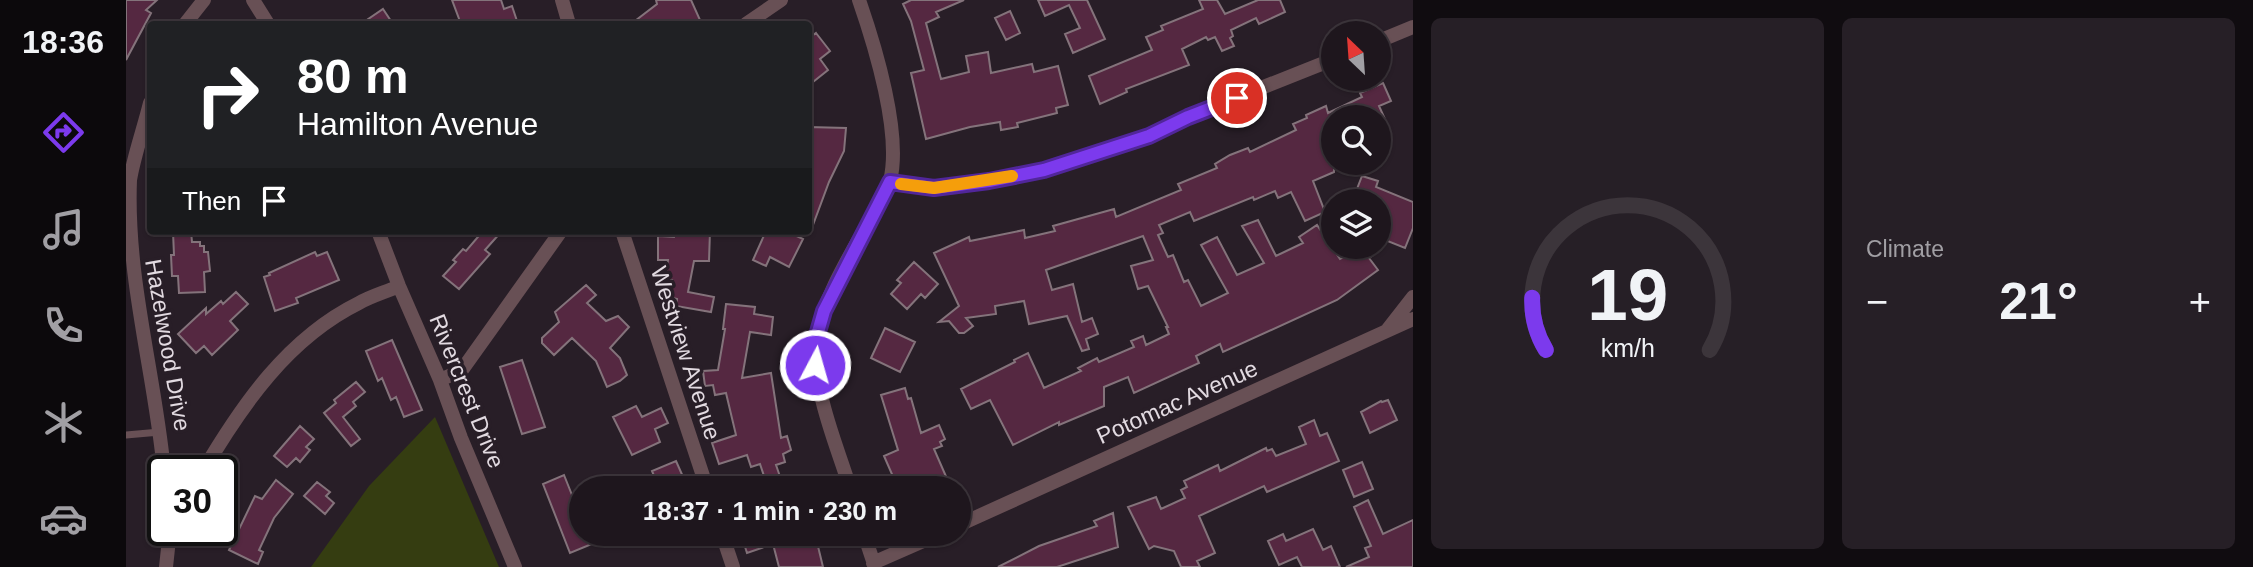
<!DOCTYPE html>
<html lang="en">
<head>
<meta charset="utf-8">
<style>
  :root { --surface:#1e161d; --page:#261f26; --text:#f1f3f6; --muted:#a19fa4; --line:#3c353b; --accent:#7c3aed }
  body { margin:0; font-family:Helvetica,sans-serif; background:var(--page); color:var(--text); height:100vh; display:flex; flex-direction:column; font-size:26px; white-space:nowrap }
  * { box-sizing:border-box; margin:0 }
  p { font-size:23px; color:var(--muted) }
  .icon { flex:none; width:38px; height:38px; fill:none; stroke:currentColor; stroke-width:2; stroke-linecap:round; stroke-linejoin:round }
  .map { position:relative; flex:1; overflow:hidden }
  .drawer { display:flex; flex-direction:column; gap:18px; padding:18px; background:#100c10; width:840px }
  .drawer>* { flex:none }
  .top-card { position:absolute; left:21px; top:21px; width:665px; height:214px; border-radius:7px; box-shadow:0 2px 5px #0004,0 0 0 2px var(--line); background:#202124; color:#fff; overflow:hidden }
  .needle { width:46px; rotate:335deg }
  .tools { position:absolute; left:1195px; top:21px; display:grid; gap:14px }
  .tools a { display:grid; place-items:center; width:70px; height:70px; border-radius:50%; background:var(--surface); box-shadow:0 2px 5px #0004,0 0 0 2px var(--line); font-size:35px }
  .speed { position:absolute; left:21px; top:455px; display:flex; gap:14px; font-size:35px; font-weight:700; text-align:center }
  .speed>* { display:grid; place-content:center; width:91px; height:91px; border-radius:50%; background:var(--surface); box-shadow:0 2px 5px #0004,0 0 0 2px var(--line); line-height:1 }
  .speed .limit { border:4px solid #111; border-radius:10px; background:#fff; color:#111 }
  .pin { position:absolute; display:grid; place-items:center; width:60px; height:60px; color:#fff; margin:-30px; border:4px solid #fff; border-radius:50%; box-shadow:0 2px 7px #0007 }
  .me { position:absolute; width:77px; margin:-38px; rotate:6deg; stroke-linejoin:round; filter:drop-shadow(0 0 5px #0008) }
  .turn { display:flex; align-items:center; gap:24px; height:147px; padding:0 35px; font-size:32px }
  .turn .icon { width:91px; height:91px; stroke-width:2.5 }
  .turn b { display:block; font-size:49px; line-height:60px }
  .then { display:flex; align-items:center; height:66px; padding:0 35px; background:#0003; gap:14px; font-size:26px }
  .big { font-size:52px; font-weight:700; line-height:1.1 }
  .drawer .card { flex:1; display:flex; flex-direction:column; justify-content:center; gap:10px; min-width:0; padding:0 24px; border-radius:10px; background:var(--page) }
  .drawer .dial { align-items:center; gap:0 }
  .dial svg { height:182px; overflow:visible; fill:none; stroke:var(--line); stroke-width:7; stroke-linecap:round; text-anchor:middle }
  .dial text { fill:var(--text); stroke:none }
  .heat { display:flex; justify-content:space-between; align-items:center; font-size:38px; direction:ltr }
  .drawer .tiles { flex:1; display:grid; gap:18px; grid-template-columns:repeat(2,1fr) }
  .trip { position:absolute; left:443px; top:476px; width:402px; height:70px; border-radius:35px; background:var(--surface); box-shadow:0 2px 5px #0004,0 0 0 2px var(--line); font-weight:700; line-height:70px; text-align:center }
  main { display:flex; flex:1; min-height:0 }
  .tab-bar { display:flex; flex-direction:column; width:126px; justify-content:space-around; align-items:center; background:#0c090c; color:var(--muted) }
  .tab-bar .icon { width:49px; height:49px }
  .tab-bar .on { color:var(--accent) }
  .tab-bar b { font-size:32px; color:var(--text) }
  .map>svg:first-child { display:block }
</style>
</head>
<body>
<main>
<nav class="tab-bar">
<b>18:36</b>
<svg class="icon on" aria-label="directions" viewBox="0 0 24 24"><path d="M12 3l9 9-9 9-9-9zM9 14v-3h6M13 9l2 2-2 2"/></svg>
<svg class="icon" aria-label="music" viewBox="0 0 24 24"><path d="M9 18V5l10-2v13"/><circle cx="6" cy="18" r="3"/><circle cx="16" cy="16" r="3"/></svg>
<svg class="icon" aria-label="phone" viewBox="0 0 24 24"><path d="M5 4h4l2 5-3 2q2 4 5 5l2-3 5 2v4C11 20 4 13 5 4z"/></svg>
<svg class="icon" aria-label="climate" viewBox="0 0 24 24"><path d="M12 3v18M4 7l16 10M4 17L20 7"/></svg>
<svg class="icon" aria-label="car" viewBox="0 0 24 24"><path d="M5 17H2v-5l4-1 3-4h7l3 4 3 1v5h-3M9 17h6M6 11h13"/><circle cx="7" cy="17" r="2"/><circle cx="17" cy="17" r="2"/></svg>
</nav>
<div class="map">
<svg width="1287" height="567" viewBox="0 0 1287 567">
  <rect width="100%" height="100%" fill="#281e27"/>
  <path fill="#353d11" d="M309 417 373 567H185L243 486Z"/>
  <path fill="#552841" stroke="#84737b" stroke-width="2" d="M0 0H31L20 10 25 13 0 60Z
    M326 0H375L378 9 386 6 392 24H335Z
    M530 0H565L574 20 567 24H505L531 4Z
    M785 0H838L810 12 813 17 800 23 815 79 843 72 840 56 862 52 865 73 906 64 908 72 932 66 942 105 930 108 931 113 891 123 892 127 875 130 874 122 844 127 800 139 785 73 798 70 785 21 777 4Z
    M912 0H961L979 39 947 53 939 34 954 28 943 5 919 16Z
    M1073 0H1091L1099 14 1132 0H1154L1159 12 1133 24 1130 18 1105 30 1107 36 1104 38 1108 46 1096 51 1089 37 1082 40 1080 37 1056 49 1063 65 1000 89 1001 92 974 104 963 76 1026 50 1020 37 1037 30 1035 26 1077 9Z
    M257 9 267 24H235Z
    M884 11 894 33 880 40 869 18Z
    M690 33 704 51 694 59 702 70 682 86V39Z
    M1257 83 1265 101 1253 106 1258 117H1208V172L1187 181 1199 212 1179 221 1165 192 1152 198 1149 191 1128 200 1127 197 1068 221 1064 212 1033 225 1037 233 1032 235 1042 257 1047 255 1058 282 1062 280 1075 306 1102 293 1075 245 1091 237 1111 275 1138 263 1116 226 1132 220 1150 256 1177 243 1173 237 1191 225 1214 259 1236 247H1240L1246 256 1243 258 1252 270 1211 300 1097 352 1094 344 1070 356 1073 363 1008 393 1002 377 978 387V406L933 425V422L887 445 864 400 845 409 835 389 889 362 888 360 902 353 918 388 955 371 952 368 971 358 973 362 1008 347 1005 341 1017 336 1020 345 1043 334 1040 327H1042L1022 286 1012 289 1005 266 1027 260 1017 236 920 270 926 290 947 284 956 322 966 318 972 334 960 339 963 349 956 351 941 316 903 324 898 301 869 306 870 314 840 318 847 326 838 333H833L823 321 813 322 833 306 808 253 843 237 844 241 898 230 899 238 929 231 927 226 988 209 990 217 1055 190 1052 184 1091 168 1089 164 1104 155 1122 148 1124 152 1170 130 1167 124 1181 118 1180 115 1200 106 1202 113 1236 97 1234 93Z
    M682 127 720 128 718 151 703 182 684 233 682 185 687 186 686 155 682 154Z
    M1236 176 1252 181 1250 187 1287 202V228L1279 248 1254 238 1260 223 1253 221V201L1229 194Z
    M65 231 66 242H74V246H78V252H82L84 271 78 272 79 292 53 293 52 276H46L45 255H48L47 232Z
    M357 231H376L359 250 364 254 333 289 317 276 330 262 327 260 337 249 340 251Z
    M549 231H584L583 261H568L562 292 588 297 585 312 550 306 551 299 543 297 546 280 539 279 542 260H532V236L548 237Z
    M640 231H660L677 239 663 267 644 257 640 266 627 260Z
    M189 252 191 256 201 252 213 280 170 298 172 303 149 311 138 277 144 275 143 273Z
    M788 262 812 284 799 298 795 294 781 309 765 294 775 283 771 280Z
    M460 285 470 295 461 303 480 321 492 316 503 327 484 348 494 358 501 375 494 381 481 387 470 361 446 338 428 355 416 343V338L433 322 429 312Z
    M110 292 122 304 104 321 112 330 86 355 78 346 70 353 52 334 80 308V314L95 301 97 304Z
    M600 304 629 307 628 314 647 317 645 335 624 332 616 378 645 373 655 438 661 436 665 450 657 454 659 462 650 465 658 488H642L634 464 625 467 621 455 593 464 586 443 610 435 600 393 589 395 587 385 579 386 577 371 592 370 599 329H597Z
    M759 328 789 342 774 372 745 358Z
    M266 340 296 410 278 417 270 397 265 400 256 378 252 381 240 351Z
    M396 360 419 427 396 434 374 367Z
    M230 382 239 392 227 402 230 406 217 417 234 439 225 446 198 413 210 403 208 400Z
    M779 388 782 399 785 398 795 433 813 425 819 439 814 442 816 446 808 449 822 481 805 488H772L758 456 772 450 755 395Z
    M1262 400 1271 420 1244 433 1235 412 1255 401 1256 402Z
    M510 406 516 417 535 408 542 423 529 429 534 442 506 455 487 417Z
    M1188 420 1194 436 1201 433 1213 461 1141 492 1138 486 1073 516 1089 553 1071 561 1074 567H1055L1048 551 1028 546 1023 549 1002 507 1030 497 1035 509 1059 498 1055 490 1061 487 1058 481 1092 465 1094 471 1140 448 1141 451 1146 449 1150 456 1180 444 1173 427Z
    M174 426 188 439 180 447 184 450 174 462 170 458 161 467 148 456Z
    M550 461 562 488H533L526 471Z
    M1236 462 1247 489 1228 497 1217 470Z
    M438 475 450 505 455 503V534H490L444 553 417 484Z
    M150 480 167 494 148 518 133 550 137 552 132 564 103 550 129 496 136 499Z
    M191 482 204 492 200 496 208 503 199 514 178 496Z
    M1242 500 1257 534 1287 520V567H1220L1243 557 1239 548 1245 546 1228 507Z
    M987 513 992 547 931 567H872L913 546 971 526 968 521Z
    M1187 529 1197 550 1205 546 1214 567H1176L1171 557 1153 565 1142 541 1157 534 1160 541Z
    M615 534H689L697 567H653L647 544 621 553Z"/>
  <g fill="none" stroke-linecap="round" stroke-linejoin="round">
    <path stroke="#685055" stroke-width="7" d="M0 435 34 432"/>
    <path stroke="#685055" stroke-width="14" d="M127 0 142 24
      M436 0 443 24
      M59 24 78 0
      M620 24 655 0
      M1253 41 1287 27
      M24 103C18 128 8 155 4 180 0 279 29 374 38 471
      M764 182 808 188 863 181 918 170 1023 136 1062 117 1208 59
      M252 231 273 286 314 380 335 438 389 567
      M496 231 581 488
      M1262 329 1287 297
      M314 380 336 370 435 231
      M77 471C116 405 162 338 233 303 245 296 260 292 273 286
      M724 488C709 439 684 387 692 334 698 295 728 249 747 214 752 204 761 192 764 181 776 134 749 46 733 0
      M833 525 1287 319
      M596 534 607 567
      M738 534 749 567
      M747 563 813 534
      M40 567 44 530"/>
  </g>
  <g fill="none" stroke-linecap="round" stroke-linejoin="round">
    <defs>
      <path id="route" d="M689 365 692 332 698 311 764 182 808 188 863 181 918 170 1023 136 1062 117 1111 98"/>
    </defs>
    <use href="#route" stroke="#51269a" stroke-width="18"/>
    <use href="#route" stroke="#7c3aed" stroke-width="12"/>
    <path stroke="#f59e0b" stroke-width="12" d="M775 184 808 188 886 176"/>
  </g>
  <g text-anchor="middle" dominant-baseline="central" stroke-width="7" stroke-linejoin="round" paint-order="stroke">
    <g font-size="23" fill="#e2dae1" stroke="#281e27">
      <text transform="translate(42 345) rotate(80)">Hazelwood Drive</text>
      <text transform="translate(560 353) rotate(72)">Westview Avenue</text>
      <text transform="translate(341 391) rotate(68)">Rivercrest Drive</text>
      <text transform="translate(1051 402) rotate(-24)">Potomac Avenue</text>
    </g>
  </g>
</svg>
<div class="tools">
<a><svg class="needle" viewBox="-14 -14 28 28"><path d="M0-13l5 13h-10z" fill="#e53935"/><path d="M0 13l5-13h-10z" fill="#a19fa4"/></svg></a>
<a><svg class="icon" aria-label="search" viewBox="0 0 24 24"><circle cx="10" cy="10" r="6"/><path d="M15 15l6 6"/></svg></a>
<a><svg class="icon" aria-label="layers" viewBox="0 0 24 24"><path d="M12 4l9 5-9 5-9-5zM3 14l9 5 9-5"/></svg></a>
</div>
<div class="speed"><div class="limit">30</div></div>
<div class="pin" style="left:1111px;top:98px;background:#d93025"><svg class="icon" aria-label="arrive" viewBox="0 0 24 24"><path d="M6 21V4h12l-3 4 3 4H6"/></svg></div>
<svg class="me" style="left:689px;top:365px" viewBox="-20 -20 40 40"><circle r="17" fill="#7c3aed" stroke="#fff" stroke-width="3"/><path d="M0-11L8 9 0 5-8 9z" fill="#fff"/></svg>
<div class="trip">18:37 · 1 min · 230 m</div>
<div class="top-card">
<div class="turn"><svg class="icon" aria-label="right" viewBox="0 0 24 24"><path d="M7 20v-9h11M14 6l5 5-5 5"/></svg><div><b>80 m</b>Hamilton Avenue</div></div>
<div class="then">Then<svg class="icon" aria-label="arrive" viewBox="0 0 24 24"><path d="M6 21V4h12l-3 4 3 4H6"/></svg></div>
</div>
</div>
<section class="drawer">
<div class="tiles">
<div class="card dial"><svg viewBox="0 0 100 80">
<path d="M14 69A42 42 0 1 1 86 69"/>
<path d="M14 69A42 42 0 0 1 8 46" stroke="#7c3aed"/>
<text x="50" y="56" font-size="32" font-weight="700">19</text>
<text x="50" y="72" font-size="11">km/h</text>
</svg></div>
<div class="card"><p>Climate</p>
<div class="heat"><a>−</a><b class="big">21°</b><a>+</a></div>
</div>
</div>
</section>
</main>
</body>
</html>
